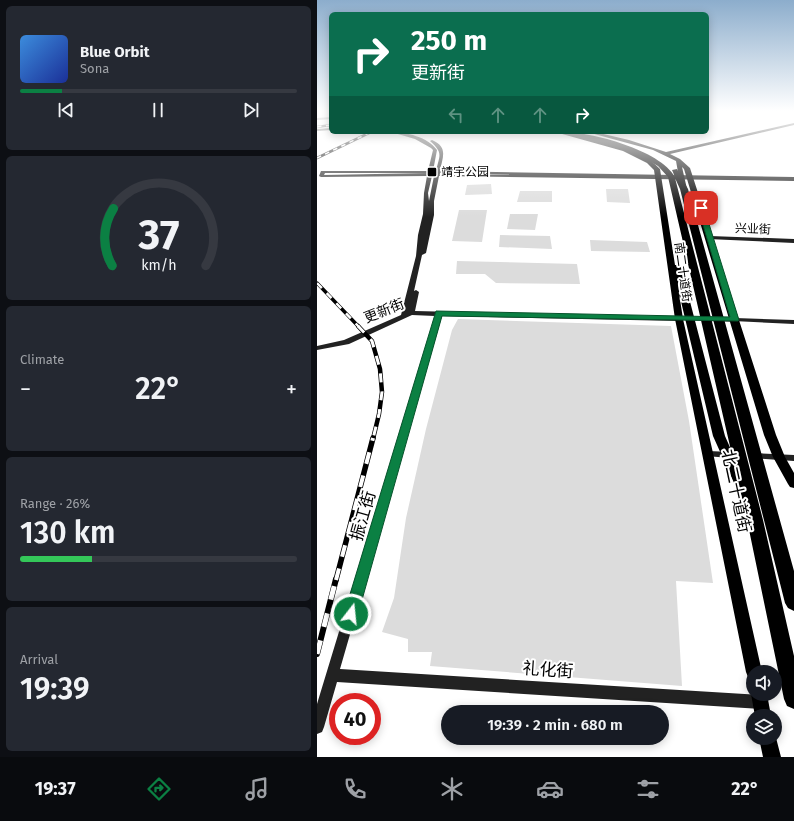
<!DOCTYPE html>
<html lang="en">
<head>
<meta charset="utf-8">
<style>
  :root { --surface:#171b24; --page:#242831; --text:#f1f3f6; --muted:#9ea1a6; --line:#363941; --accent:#0b8043 }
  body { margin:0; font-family:"Fira Sans","Noto Sans SC",sans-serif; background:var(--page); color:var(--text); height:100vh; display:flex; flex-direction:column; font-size:15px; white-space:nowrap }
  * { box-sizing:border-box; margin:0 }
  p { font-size:13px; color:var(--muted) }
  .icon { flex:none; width:22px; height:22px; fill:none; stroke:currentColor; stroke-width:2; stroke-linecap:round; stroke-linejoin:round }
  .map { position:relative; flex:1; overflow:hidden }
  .details { display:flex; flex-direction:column; gap:6px; padding:6px; background:#0d0f14; width:317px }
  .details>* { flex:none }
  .banner { position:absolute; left:12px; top:12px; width:380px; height:122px; border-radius:6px; box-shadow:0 2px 10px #0003; background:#0b6e4f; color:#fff; overflow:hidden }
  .controls { position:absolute; left:429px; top:665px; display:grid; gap:8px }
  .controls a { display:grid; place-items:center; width:36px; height:36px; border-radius:50%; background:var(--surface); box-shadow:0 2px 10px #0003; font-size:20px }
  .speed { position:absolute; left:12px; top:693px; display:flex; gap:8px; font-size:20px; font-weight:700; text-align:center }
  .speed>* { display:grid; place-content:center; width:52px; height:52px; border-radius:50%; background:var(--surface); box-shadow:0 2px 10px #0003; line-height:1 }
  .speed .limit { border:6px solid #d22; background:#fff; color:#111 }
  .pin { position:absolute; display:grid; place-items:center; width:34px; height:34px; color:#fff; margin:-17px; border-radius:8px; box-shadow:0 2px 6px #0006 }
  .me { position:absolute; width:44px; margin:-22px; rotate:16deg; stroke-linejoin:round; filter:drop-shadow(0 0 3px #0008) }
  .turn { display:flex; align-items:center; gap:14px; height:84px; padding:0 16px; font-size:18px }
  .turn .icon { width:52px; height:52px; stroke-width:2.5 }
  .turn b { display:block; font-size:28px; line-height:34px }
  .lanes { display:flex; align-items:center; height:38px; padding:0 16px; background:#0003; justify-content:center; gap:20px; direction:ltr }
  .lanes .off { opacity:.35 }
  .big { font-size:30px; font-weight:600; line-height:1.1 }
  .details .card { flex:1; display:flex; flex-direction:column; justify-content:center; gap:6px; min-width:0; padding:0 14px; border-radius:6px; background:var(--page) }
  .details .dial { align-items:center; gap:0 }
  .dial svg { height:104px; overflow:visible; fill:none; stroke:var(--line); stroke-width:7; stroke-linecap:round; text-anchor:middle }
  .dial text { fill:var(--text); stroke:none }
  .song { display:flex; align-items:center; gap:12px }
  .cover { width:48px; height:48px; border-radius:6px; background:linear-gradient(135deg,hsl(210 70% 55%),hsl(230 70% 35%)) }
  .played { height:4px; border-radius:2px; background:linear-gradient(90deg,var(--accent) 15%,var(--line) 15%) }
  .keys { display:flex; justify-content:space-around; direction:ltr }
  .heat { display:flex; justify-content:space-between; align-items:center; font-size:22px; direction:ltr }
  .charge { height:6px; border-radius:3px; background:linear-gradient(90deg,#34c759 26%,var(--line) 0) }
  .trip { position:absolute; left:124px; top:705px; width:228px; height:40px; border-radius:20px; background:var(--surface); box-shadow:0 2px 10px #0003; font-weight:600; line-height:40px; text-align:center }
  .tabs { display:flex; height:64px; justify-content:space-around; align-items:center; background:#090b0e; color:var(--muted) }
  .tabs .icon { width:28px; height:28px }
  .tabs .active { color:var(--accent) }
  .tabs b { font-size:18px; color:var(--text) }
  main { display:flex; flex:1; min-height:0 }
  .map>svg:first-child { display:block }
</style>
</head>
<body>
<main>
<section class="details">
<div class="card">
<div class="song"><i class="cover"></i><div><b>Blue Orbit</b><p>Sona</p></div></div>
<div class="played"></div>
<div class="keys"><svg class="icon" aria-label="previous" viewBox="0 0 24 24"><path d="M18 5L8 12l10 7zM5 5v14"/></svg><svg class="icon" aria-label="pause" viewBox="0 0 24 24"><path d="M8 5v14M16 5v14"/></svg><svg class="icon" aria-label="next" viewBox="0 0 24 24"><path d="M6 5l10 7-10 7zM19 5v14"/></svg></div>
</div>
<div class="card dial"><svg viewBox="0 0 100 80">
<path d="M14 69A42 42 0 1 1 86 69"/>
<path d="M14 69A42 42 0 0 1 15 25" stroke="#0b8043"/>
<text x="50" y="56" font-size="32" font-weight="700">37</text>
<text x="50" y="72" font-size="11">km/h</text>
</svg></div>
<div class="card"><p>Climate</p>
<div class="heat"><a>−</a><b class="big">22°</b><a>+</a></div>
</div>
<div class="card"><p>Range · 26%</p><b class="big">130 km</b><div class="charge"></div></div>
<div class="card"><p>Arrival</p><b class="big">19:39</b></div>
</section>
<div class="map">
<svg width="477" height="757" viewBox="0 0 477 757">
  <rect width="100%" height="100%" fill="#fff"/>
  <path fill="#dcdcdc" d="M174 184 175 194 148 195 150 185Z
    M289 189H311L313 203 290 202Z
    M203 191H235V202H200Z
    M142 210H170L165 242 135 241Z
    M193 214H221L218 230 190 229Z
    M183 235 233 236 235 249 182 247Z
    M273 240 330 242 333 252 274 251Z
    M140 261 260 264 263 284 179 283 168 274H139Z
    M141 319 354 326 372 421 396 583 359 581 365 686 113 666 115 652H91V639L65 632 77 598 89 518 109 429 135 330Z"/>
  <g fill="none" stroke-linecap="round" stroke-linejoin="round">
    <path fill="#555" fill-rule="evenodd" d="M362 317 418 318 422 320 418 322 360 320 358 319Z"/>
    <path fill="#222" fill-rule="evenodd" d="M14 117V119L0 120V118Z
      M14 128V130L0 131V129Z
      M74 132C89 132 111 137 120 150L116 171H119C123 154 126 153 113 141L115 140C131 147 126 156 123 171L477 177V181L122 176 117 201V215L109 253 105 255 97 291 99 290 102 292 98 311 362 317 366 319 362 321 125 316 23 669 444 695 449 697 451 702 449 707 444 709 20 682 7 727 5 732 0 734V704L118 316 95 315 32 344 0 350V346L27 340 84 315 99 256 101 235 106 214 107 193 110 176 4 177 2 176 4 171H111L116 150 114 148 98 139ZM8 173H111L7 175ZM123 173 202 175 123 174ZM115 176H117L112 201 111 193Z
      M393 236 477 239V243L391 239 390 238Z
      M418 318 477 320V324L416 321 414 320Z
      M391 451 414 452 417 453 419 455 417 457 414 458 388 456 386 454 388 452Z
      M436 453 477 455V461L433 458 431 456 433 454Z"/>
    <path fill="#000" fill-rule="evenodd" d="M477 123V125L353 154 363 159 373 168 459 435 468 457 477 473V488L473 487 471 484 456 457 447 435 367 169 365 167 370 189 367 191 364 189 359 161 336 150 270 132H278L312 140 349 152Z
      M238 132H246C276 139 321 145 343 169L358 265H363L364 267 408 436 432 491 430 494 426 496 422 494 396 436 362 293 366 319 445 672H436V679L431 677 429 672 358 319 337 170 330 163 306 151Z
      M436 689V694H450L454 716H438L434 694Z
      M458 734 464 757H446L442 738H458Z"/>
    <path fill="#000" fill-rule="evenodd" d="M246 132C275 132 343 150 358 177L355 170 360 169 371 189 477 571V611L471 608 468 603 363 189 358 178 446 520 477 656V709L470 706 467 699 430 520 351 177 341 166 316 152Z"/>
    <defs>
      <path id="rail-far4" d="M0 127 14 125
        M0 158 54 132"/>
      <path id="rail-far3" d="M0 283 42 327"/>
      <path id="rail-far2" d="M41 326 55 341 63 369 65 392 62 414 56 439"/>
      <path id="rail-far1" d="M19 580 56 438"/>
      <path id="rail" d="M0 654 19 579"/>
    </defs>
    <use href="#rail-far4" stroke="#000" stroke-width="2.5"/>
    <use href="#rail-far3" stroke="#000" stroke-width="3.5"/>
    <use href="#rail-far2" stroke="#000" stroke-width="4.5"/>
    <use href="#rail-far1" stroke="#000" stroke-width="5.5"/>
    <use href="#rail" stroke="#000" stroke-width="6"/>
    <use href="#rail-far4" stroke="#fff" stroke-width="1.5" stroke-dasharray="4.5" stroke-linecap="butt"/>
    <use href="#rail-far3" stroke="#fff" stroke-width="2.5" stroke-dasharray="7" stroke-linecap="butt"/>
    <use href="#rail-far2" stroke="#fff" stroke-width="3" stroke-dasharray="9" stroke-linecap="butt"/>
    <use href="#rail-far1" stroke="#fff" stroke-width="4" stroke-dasharray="12" stroke-linecap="butt"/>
    <use href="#rail" stroke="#fff" stroke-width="5" stroke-dasharray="14" stroke-linecap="butt"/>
  </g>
  <linearGradient id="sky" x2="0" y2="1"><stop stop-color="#8cadcc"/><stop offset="0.51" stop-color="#fff"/><stop offset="1" stop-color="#fff" stop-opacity="0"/></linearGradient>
  <rect width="477" height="217" fill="url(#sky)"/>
  <path fill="#0b8043" stroke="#07532c" d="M384 206 387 208 422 320 421 321 125 316 41 614 39 619 34 620 29 619 27 614 119 311 413 317 381 208Z"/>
  <rect fill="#000" stroke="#fff" stroke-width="1.5" x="110" y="167" width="10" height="10" rx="2"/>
  <g text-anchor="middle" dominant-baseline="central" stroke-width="4" stroke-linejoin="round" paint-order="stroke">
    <g font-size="12" fill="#000" stroke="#fff" text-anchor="start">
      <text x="124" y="172">靖宇公园</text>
    </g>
    <g font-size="12" fill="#000" stroke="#fff">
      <text transform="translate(436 229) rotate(2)">兴业街</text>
      <text transform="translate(366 272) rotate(82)">南二十道街</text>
    </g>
    <g font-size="14" fill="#000" stroke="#fff">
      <text transform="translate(67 311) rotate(-22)">更新街</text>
    </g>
    <g font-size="17" fill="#000" stroke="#fff">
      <text transform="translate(419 491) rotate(78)">北二十道街</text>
      <text transform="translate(46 516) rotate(-74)">振江街</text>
      <text transform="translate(231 670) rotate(4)">礼化街</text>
    </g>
  </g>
</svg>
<div class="controls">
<a><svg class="icon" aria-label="sound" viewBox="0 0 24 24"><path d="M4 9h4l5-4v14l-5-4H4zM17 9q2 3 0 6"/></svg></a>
<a><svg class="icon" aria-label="layers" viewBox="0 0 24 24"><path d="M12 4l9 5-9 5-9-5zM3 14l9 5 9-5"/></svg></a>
</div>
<div class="speed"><div class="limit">40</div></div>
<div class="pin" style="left:384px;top:208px;background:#d93025"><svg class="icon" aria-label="arrive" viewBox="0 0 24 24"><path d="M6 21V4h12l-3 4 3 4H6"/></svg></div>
<svg class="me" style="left:34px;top:614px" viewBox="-20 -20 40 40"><circle r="17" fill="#0b8043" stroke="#fff" stroke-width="3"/><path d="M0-11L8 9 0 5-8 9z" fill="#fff"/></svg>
<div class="trip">19:39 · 2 min · 680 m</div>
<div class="banner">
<div class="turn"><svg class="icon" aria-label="right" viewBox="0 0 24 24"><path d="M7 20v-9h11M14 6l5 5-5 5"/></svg><div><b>250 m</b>更新街</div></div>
<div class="lanes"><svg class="icon off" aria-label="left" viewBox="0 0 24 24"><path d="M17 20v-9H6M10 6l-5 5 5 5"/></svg><svg class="icon off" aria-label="ahead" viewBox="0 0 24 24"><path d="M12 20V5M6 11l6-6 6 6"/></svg><svg class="icon off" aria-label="ahead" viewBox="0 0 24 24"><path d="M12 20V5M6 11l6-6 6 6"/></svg><svg class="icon" aria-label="right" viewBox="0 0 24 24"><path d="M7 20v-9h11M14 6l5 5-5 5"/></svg></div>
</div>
</div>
</main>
<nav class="tabs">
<b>19:37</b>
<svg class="icon active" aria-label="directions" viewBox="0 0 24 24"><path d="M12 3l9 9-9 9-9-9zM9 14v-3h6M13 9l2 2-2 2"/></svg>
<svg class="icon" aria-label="music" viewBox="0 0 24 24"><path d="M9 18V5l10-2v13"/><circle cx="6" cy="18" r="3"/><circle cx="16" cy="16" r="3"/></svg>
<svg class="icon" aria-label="phone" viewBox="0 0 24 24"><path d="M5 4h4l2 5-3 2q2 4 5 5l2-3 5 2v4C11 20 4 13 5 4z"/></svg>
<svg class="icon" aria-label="climate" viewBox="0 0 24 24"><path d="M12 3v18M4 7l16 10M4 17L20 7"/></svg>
<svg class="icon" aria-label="car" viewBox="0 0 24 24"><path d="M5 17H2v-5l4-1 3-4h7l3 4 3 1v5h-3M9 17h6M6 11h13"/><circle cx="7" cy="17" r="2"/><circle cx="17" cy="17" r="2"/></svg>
<svg class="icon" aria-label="filters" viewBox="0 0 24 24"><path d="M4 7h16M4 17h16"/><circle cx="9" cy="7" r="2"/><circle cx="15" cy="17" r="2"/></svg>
<b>22°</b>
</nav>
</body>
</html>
